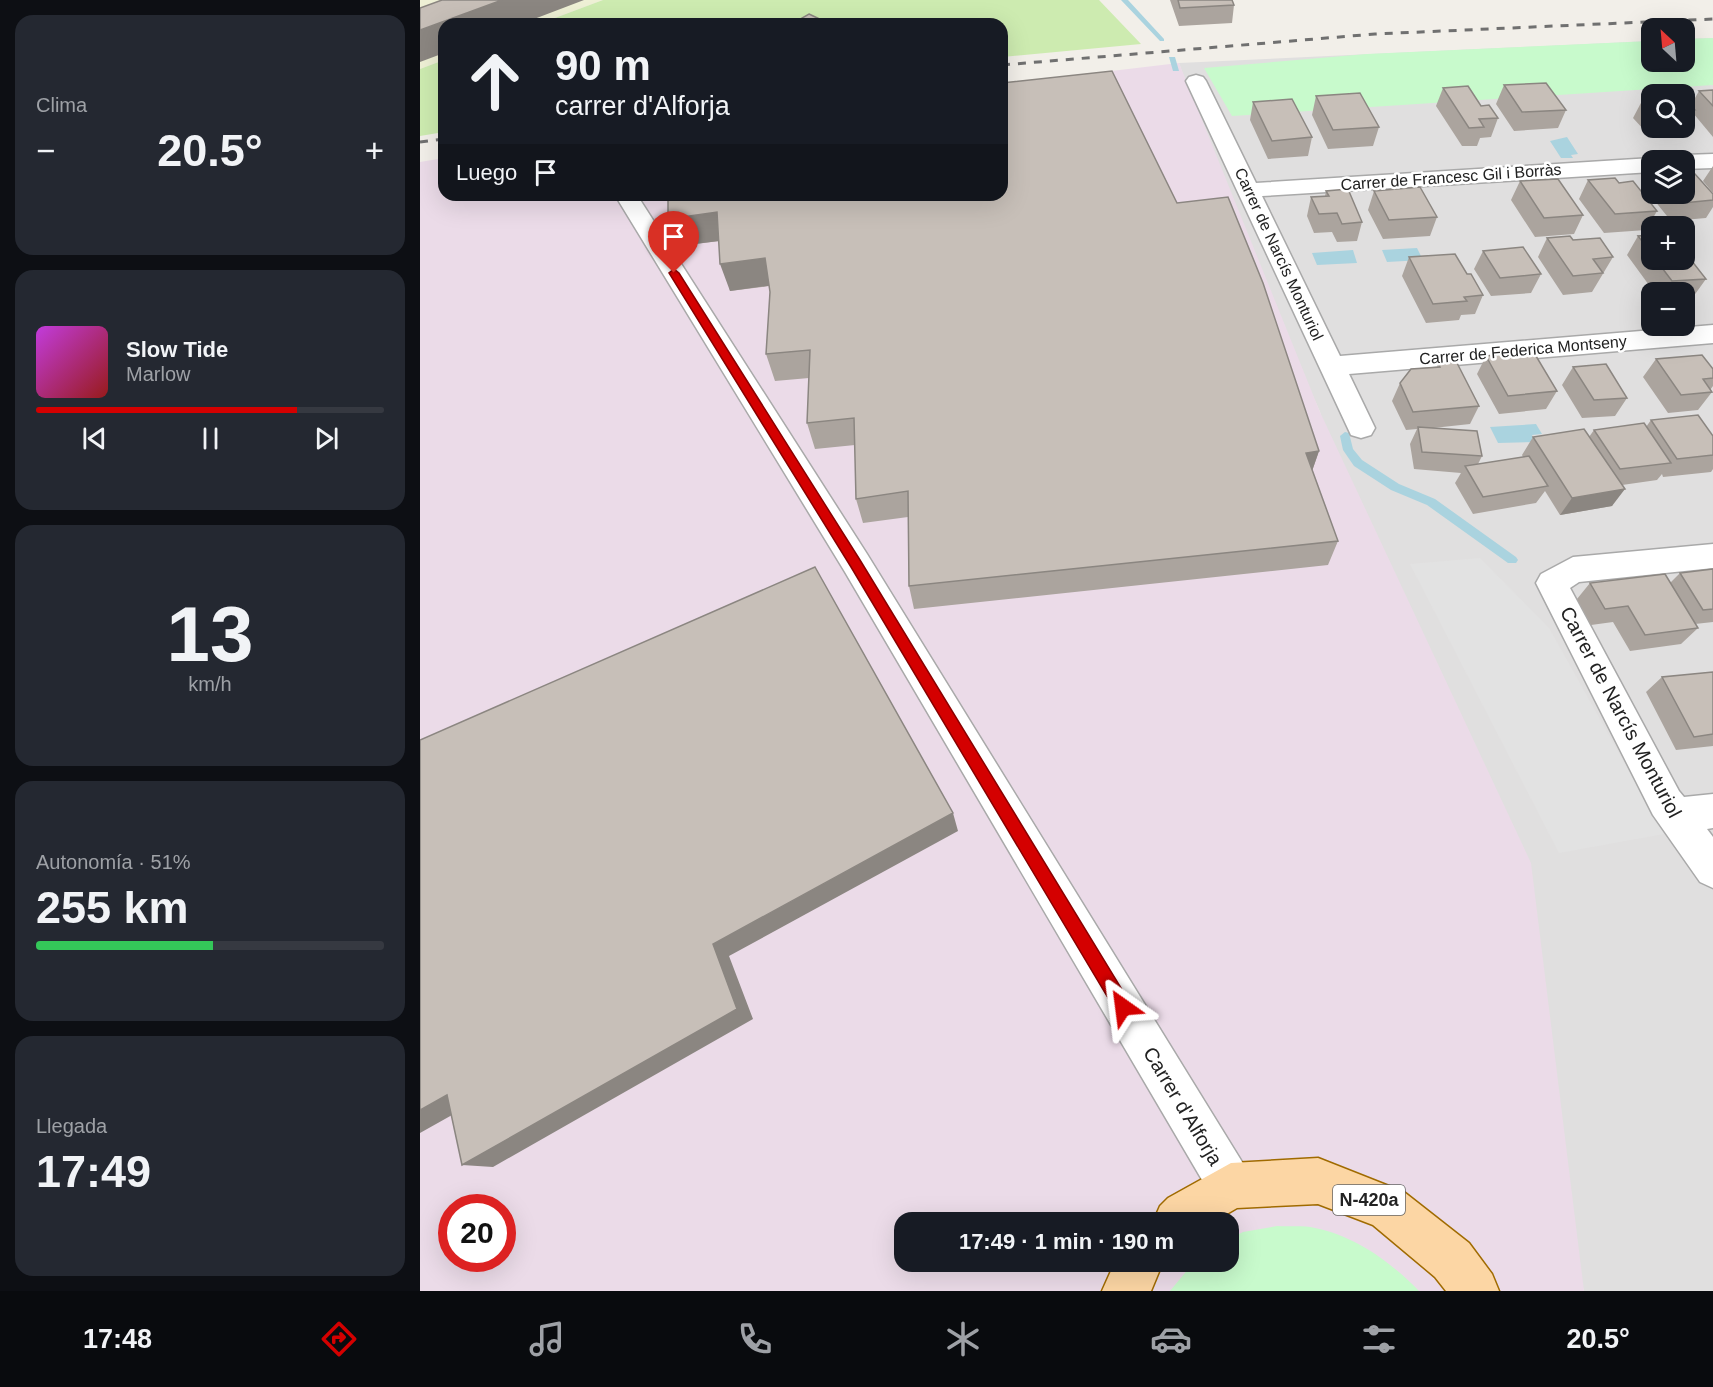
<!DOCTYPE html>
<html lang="es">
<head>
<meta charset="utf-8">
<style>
  :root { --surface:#171b24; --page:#242831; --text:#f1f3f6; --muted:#9ea1a6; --line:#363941; --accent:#d40000 }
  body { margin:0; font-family:Arial,sans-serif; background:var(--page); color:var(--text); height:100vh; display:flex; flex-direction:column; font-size:22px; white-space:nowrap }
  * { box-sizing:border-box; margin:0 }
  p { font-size:20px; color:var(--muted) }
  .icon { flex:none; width:33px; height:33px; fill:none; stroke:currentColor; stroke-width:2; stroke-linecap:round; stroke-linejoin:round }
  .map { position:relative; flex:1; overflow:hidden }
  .sheet { display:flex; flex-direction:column; gap:15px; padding:15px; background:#0d0f14; width:420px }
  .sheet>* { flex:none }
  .guide { position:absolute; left:18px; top:18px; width:570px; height:183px; border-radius:18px; box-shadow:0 6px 24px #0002; background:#171b24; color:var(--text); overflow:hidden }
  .needle { width:39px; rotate:334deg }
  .fabs { position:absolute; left:1221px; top:18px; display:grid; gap:12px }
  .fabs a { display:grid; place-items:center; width:54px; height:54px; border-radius:12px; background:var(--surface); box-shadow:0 6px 24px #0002; font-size:30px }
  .speed { position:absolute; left:18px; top:1194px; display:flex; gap:12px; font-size:30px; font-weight:700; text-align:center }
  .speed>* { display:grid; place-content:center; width:78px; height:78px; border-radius:50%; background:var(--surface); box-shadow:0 6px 24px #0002; line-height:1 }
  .speed .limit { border:9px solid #d22; background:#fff; color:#111 }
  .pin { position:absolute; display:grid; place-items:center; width:51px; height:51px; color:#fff; margin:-62px -26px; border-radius:50% 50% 50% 0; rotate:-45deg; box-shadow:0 0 6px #0007 }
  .pin .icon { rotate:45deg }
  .me { position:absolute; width:66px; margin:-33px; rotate:329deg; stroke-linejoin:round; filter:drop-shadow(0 0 4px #0008) }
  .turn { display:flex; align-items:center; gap:21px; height:126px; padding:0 18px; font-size:27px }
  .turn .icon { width:78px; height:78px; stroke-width:2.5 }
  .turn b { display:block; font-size:42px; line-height:51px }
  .then { display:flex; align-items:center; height:57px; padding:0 18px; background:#0003; gap:12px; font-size:22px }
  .big { font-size:45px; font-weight:700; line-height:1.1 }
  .sheet .card { flex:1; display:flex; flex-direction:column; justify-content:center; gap:9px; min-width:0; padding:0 21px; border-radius:18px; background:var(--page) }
  .sheet .dial { align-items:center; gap:0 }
  .dial b { font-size:78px; line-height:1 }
  .song { display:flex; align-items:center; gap:18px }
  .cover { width:72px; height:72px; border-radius:9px; background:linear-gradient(135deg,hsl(290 70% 55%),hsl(0 70% 35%)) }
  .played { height:6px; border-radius:3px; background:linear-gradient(90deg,var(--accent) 75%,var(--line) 75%) }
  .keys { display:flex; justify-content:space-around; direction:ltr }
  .heat { display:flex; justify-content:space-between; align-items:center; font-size:33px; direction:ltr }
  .charge { height:9px; border-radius:4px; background:linear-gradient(90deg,#34c759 51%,var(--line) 0) }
  .trip { position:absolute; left:474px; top:1212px; width:345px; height:60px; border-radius:18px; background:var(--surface); box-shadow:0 6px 24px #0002; font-weight:700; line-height:60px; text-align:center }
  .tabs { display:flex; height:96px; justify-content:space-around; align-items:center; background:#090b0e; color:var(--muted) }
  .tabs .icon { width:42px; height:42px }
  .tabs .current { color:var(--accent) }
  .tabs b { font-size:27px; color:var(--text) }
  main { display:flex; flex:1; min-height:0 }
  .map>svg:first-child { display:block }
</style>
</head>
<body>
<main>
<section class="sheet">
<div class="card"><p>Clima</p>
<div class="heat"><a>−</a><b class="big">20.5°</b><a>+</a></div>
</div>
<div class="card">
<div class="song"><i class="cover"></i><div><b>Slow Tide</b><p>Marlow</p></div></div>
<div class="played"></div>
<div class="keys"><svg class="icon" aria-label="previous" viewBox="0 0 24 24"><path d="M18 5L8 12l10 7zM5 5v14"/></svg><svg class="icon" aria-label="pause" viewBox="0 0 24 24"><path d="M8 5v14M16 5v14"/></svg><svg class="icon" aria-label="next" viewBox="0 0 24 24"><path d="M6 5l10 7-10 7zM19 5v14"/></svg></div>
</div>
<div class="card dial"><b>13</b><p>km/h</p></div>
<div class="card"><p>Autonomía · 51%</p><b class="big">255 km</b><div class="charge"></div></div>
<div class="card"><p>Llegada</p><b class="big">17:49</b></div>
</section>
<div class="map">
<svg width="1293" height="1291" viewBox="0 0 1293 1291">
  <rect width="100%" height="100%" fill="#f2efe9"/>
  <path fill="#e0dfdf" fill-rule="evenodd" d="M1293 38V1291H1164L900 412 810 207 759 63 1231 41 1232 62H1264L1265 39ZM1232 94H1264V128H1232ZM1232 160H1264V194H1232ZM1232 226H1264V260H1232ZM1232 292H1264V326H1232Z"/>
  <path fill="#ebdbe8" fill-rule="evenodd" d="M759 63 900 412 1111 863 1164 1291H0V162L24 158V195H582V84ZM32 1208H82V1258H32ZM484 1222H808V1262H484Z"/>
  <path fill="#eef0d5" d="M0 0H183L119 24H24V60L0 69Z"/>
  <path fill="#cdebb0" d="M183 0H679L721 44 582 57V24H119Z
    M24 60V132L0 136V69Z"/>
  <path fill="#c8facc" d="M1293 38V85L812 116 784 68 947 54 1231 41 1232 62H1264L1265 39Z
    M857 1226C869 1227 883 1225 895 1228 935 1236 971 1262 999 1291H750L774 1262H808L809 1239 823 1232Z"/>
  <path fill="#e2e2e2" d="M1060 558 1129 628 1244 834 1139 853 990 564Z"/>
  <path fill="#aad3df" d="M1147 137 1158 154 1151 155 1153 158H1141L1130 141Z
    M997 248 1003 260 967 262 962 250Z
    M933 250 937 263 897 265 892 253Z
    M1116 424 1122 434 1112 435 1115 442 1078 443 1070 427Z"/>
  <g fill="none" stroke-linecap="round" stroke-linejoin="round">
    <path fill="#aad3df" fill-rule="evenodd" d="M701 0H708L744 39V41H740Z
      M749 57H755L759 71H753Z
      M925 432 929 433 933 449 942 460 979 484 1015 499 1096 557 1098 560 1096 563H1088L1007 505 971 490 934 466 923 450 920 436Z"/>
    <defs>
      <path id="minor" d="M776 75 783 77 786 81 836 183 1232 158 1240 160H1232V172L842 196 920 356 1293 325V343L929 374 955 428 951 435 941 438 931 435 766 81 769 77Z
        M1293 154V168L1264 169V160H1254L1264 155Z
        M195 195H217L447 554 827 1170 834 1186 827 1202 811 1209 795 1202 425 572Z
        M1293 544V568L1159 582 1150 588 1259 791 1264 797 1293 794V828L1287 829 1293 837V888L1280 882 1233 815 1116 583 1121 574 1153 557Z"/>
      <path id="major" d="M898 1158 984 1192 1049 1243 1072 1274 1079 1291H1026L1015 1277 953 1225 898 1204 817 1208 793 1222H733L740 1206 748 1198 811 1163Z
        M695 1262H743L731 1291H682Z"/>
    </defs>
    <use href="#minor" stroke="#a9a9a9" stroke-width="3"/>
    <use href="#major" stroke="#a06b00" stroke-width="3"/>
    <use href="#minor" fill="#fff" fill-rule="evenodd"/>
    <use href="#major" fill="#fcd6a4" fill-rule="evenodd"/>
    <path stroke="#707070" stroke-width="3" stroke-dasharray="8 8" stroke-linecap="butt" d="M582 65 955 34 1293 19
      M0 142 24 139"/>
  </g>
  <path fill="#aba49e" d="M750 0H812L814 5 812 23 759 26Z
    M382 18 410 24H383Z
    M1084 85 1146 110 1138 128 1094 131 1076 104Z
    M1023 88 1061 106 1078 118 1071 137 1060 138 1057 146H1042L1016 106Z
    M1235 88 1261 94H1232V128H1264V98L1271 105 1279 91 1293 90V137L1273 113 1264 128 1225 131 1213 118 1223 99H1229Z
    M896 96 959 127 953 146 908 149 892 115Z
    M833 102 892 137 888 156 848 159 830 120Z
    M1293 166V193L1283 181Z
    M1232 168V194H1293V207L1286 218 1251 221 1222 185Z
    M1168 180 1199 183 1237 211 1226 230 1184 233 1159 199Z
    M1100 181 1163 215 1154 234 1115 237 1091 200Z
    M906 191 942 222 937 241 917 242 912 232 894 233 887 216 891 197 905 196Z
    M954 191 1017 217 1010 236 963 239 948 210Z
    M757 203 899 451 892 471 918 541 908 565 494 609 489 586 488 517 443 523 436 499 435 445 395 449 387 423 389 378 355 381 346 354 350 292 349 286 310 291 299 241 259 246 248 219Z
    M1232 235V260H1264L1286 279 1273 297 1264 298V292H1234L1207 255 1218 236Z
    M1127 238 1153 240 1193 257 1172 292 1143 295 1118 257Z
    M1063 251 1121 274 1111 293 1071 296 1054 269Z
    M989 257 1047 274 1063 295 1055 314 1041 315 1039 320 1006 323 982 276Z
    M1066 356 1137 391 1126 409 1079 414 1057 374Z
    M1236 359 1293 369V386L1290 390 1292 392 1278 410 1248 413 1223 377Z
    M1018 363 1059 406 1050 424 1013 428 1062 456 1058 464 1103 457 1102 455 1113 437H1169L1174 430 1226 427 1231 420 1293 436V469L1291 472 1243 477 1242 474 1237 480 1202 485 1192 506 1140 515 1125 491 1116 503 1053 514 1035 483 1041 473 994 469 990 444 997 429 986 430 972 401 980 383 1017 367Z
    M1153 367 1207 398 1195 416 1162 418 1142 385Z
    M1293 569V622L1275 624 1278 628 1261 644 1210 651 1193 622 1171 625 1157 599 1170 583H1250L1260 573Z
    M1293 672V746L1256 750 1226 692 1242 677Z"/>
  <path fill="#8b8681" d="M82 0H164L101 24H24V53L0 62V30Z
    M297 212 307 240 259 246 248 219Z
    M345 258 354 285 310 291 300 264Z
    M899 451 890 477 886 453Z
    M1205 489 1192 506 1140 515 1152 498Z
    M533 813 538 831 309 956 333 1019 73 1167 42 1165 293 944Z
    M27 1095 57 1101 0 1133V1110Z"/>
  <path fill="#c7bfb8" stroke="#8b8681" stroke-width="1.5" d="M22 0H82L0 30V8Z
    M758 0H812L814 5 760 8Z
    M389 14 410 24H391L382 18Z
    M692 71 757 203 808 197 843 283 899 451 886 453 918 541 489 586 488 491 436 499 434 418 387 423 390 350 346 354 350 292 345 258 300 264 297 212 248 219V195H582V83Z
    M1126 83 1146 110 1102 112 1084 85Z
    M1048 86 1061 106 1069 105 1078 118 1059 119 1064 127 1049 128 1023 88Z
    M1254 86 1261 94H1241L1235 88Z
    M1293 90V106L1279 91Z
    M940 93 959 127 913 130 896 96Z
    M1264 98 1275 110 1264 111Z
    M872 99 892 137 852 141 833 102Z
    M1223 99H1232V109Z
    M1264 164H1266L1293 194V200L1263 203 1255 194H1264Z
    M1195 178 1199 183 1213 181 1237 211 1195 214 1168 180Z
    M1138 179 1163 215 1124 218 1100 181Z
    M1000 187 1017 217 969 220 954 191Z
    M928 189 942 222 922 224 917 213 899 214 891 197 909 196 906 191Z
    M1232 235V254L1218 236Z
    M1150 236 1153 240 1180 238 1193 257 1173 259 1183 273 1153 276 1127 238Z
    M1103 247 1121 274 1080 278 1063 251Z
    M1264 251 1286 279 1252 281 1236 260H1264Z
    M1035 254 1047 274H1051L1063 295 1044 297 1047 301 1013 304 989 257Z
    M1113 351 1137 391 1088 396 1066 356Z
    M1282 355 1293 369V378L1283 379 1292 392 1261 395 1236 359Z
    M1036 361 1059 406 993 412 980 383 991 369 1020 367 1018 363Z
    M1186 364 1207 398 1174 400 1153 367Z
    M1278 415 1293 436V455L1257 459 1231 420Z
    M1224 423 1251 463 1200 469 1174 430Z
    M998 427 1057 431 1062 456 1002 452Z
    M1164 429 1205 489 1152 498 1113 437Z
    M1109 456 1128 486 1063 497 1045 466Z
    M395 567 533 813 293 944 317 1009 42 1165 27 1095 0 1110V740Z
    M1293 569V609L1283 610 1260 573Z
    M1245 574 1278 628 1225 635 1208 606 1185 609 1170 583Z
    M1293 672V734L1274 737 1242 677Z"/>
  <path fill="#d40000" stroke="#8a0000" stroke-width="1.5" d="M254 269 259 273 440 560 709 1001 711 1007 709 1013 703 1015 697 1013 431 567 249 273Z"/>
  <g text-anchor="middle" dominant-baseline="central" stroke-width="5" stroke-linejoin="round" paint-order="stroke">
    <g font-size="16" fill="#222" stroke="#fff">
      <text transform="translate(1031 177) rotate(-4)">Carrer de Francesc Gil i Borràs</text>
      <text transform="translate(859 254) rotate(65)">Carrer de Narcís Monturiol</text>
      <text transform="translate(1103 350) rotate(-5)">Carrer de Federica Montseny</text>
    </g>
    <rect fill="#fff" stroke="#646464" stroke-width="1.5" x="913" y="1185" width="72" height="30" rx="4.5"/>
    <g font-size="18" font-weight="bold" fill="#222">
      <text x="949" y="1200">N-420a</text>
    </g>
    <g font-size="20" fill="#222" stroke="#fff">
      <text transform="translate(1201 712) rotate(62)">Carrer de Narcís Monturiol</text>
      <text transform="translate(763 1106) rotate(59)">Carrer d'Alforja</text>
    </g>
  </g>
</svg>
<div class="fabs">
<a><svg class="needle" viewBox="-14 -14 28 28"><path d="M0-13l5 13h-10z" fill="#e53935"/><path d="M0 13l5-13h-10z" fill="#9ea1a6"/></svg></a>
<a><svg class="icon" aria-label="search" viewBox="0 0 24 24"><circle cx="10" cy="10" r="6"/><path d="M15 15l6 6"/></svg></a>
<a><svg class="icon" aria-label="layers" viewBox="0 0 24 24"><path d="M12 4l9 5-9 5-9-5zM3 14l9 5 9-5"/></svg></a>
<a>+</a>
<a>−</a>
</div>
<div class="speed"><div class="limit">20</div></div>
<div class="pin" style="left:254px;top:273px;background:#d93025"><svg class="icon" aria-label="arrive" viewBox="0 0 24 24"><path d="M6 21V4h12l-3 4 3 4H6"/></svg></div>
<svg class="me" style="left:703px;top:1007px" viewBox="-20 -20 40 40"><path d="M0-17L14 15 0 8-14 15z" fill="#d40000" stroke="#fff" stroke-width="4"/></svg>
<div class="trip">17:49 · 1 min · 190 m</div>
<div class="guide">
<div class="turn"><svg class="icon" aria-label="ahead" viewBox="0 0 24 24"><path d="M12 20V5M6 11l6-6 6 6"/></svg><div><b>90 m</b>carrer d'Alforja</div></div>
<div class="then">Luego<svg class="icon" aria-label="arrive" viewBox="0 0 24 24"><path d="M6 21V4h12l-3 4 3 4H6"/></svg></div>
</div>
</div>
</main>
<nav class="tabs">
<b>17:48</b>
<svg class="icon current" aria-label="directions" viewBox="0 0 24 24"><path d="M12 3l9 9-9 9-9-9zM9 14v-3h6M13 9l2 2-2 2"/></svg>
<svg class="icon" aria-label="music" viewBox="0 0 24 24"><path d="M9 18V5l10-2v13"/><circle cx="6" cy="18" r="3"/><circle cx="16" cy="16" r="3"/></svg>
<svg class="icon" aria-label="phone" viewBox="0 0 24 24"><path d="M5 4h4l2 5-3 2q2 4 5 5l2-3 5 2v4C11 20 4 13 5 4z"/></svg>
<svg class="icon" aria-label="climate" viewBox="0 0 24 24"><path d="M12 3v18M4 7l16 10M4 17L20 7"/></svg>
<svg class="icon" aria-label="car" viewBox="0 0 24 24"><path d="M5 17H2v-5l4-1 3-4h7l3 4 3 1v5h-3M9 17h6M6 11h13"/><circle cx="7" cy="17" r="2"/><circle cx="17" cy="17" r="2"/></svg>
<svg class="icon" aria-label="filters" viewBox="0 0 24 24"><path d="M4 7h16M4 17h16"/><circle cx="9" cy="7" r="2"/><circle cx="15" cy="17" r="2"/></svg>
<b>20.5°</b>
</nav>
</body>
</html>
